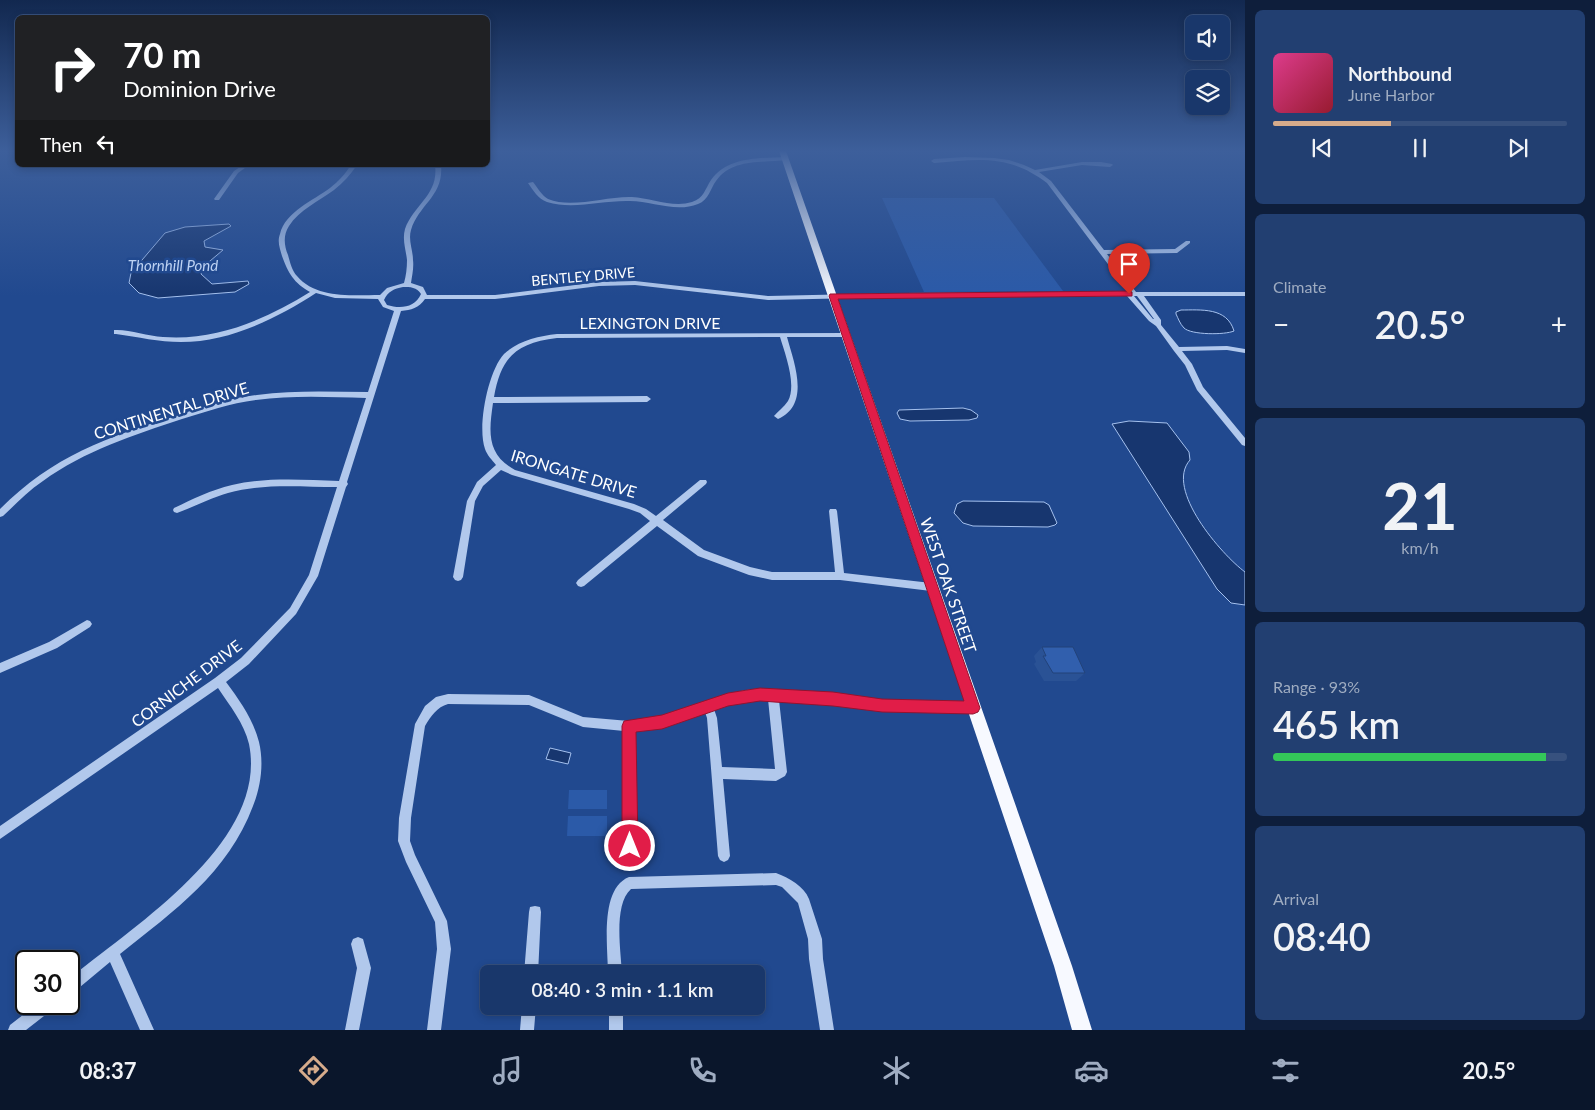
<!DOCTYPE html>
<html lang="en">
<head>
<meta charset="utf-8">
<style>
  :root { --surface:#19376b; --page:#223f71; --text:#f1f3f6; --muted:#9facc1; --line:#37517e; --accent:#d6ab8b }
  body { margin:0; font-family:Lato,sans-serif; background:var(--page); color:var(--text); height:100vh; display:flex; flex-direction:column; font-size:19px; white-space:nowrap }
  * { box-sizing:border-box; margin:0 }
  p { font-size:16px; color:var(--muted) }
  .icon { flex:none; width:28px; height:28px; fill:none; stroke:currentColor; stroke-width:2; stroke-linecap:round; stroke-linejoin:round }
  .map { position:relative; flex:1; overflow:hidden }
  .drawer { display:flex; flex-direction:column; gap:10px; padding:10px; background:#0e1e3b; width:350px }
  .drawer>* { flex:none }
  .guide { position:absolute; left:15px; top:15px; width:475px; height:152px; border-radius:8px; box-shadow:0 2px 8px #0003,0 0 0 1px var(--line); background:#202124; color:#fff; overflow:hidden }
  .controls { position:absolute; left:1185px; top:15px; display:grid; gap:10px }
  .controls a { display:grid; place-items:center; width:45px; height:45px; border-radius:8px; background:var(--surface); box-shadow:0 2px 8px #0003,0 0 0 1px var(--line); font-size:25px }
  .speed { position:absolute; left:15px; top:950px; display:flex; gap:10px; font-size:25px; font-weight:700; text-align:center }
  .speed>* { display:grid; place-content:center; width:65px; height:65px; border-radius:50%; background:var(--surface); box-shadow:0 2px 8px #0003,0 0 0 1px var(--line); line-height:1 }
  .speed .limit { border:2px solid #111; border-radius:8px; background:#fff; color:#111 }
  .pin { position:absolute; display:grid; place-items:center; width:42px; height:42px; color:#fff; margin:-51px -21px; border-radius:50% 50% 50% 0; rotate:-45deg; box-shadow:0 0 5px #0007 }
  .pin .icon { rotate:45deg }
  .me { position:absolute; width:55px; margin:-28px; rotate:0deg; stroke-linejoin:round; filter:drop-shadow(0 0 4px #0008) }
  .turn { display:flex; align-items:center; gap:18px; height:105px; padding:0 25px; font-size:22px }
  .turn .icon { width:65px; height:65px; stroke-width:2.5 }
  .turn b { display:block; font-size:35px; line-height:42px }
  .then { display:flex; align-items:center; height:48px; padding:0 25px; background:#0003; gap:10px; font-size:19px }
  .big { font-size:38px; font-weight:600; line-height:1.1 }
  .drawer .tile { flex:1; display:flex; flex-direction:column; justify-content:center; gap:8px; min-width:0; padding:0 18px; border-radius:8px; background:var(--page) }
  .drawer .dial { align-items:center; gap:0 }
  .dial b { font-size:65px; line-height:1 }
  .song { display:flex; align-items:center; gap:15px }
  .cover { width:60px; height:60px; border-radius:8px; background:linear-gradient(135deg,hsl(330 70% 55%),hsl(350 70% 35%)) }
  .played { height:5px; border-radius:2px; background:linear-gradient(90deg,var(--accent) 40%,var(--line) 40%) }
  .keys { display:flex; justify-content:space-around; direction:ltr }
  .heat { display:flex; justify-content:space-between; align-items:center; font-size:28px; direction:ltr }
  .charge { height:8px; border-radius:4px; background:linear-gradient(90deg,#34c759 93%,var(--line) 0) }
  .trip { position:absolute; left:480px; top:965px; width:285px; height:50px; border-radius:8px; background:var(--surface); box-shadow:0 2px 8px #0003,0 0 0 1px var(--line); font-weight:600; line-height:50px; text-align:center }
  .dock { display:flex; height:80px; justify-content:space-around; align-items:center; background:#0a162b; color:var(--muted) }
  .dock .icon { width:35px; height:35px }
  .dock .on { color:var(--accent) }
  .dock b { font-size:22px; color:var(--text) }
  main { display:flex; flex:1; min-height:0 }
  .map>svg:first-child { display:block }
</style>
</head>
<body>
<main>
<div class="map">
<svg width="1245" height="1030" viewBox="0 0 1245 1030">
  <rect width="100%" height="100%" fill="#21498f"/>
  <path fill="#2b5aa8" d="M882 198H994L1063 291 924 292Z
    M569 790H607V809H568Z
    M568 816H607V836H567Z"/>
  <path fill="#17366f" stroke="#a5c1ee" d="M229 224 231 226 204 241 205 247 223 250 204 266 201 274 212 284 248 281 249 284 235 292 158 298 139 293 129 283 131 273 165 233 185 227Z
    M1181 310C1201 310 1227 307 1234 331 1225 335 1191 335 1184 328 1180 324 1178 318 1176 314V312Z
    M963 408 971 410 978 415 977 418 969 420 910 421 900 419 897 413 899 410Z
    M1129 421 1167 423 1189 452 1190 460C1164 489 1222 555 1245 572V605L1231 603 1217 589 1112 424Z
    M963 501 1044 502 1049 505 1057 523 1055 525 1048 527 973 526 963 523 954 513 957 504Z
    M550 748 571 753 568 764 546 759Z"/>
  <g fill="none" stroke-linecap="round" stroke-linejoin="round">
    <path fill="#b1c8ec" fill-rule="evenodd" d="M785 157 787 158V160C763 163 732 158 716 181 710 189 709 200 698 204 676 213 652 201 630 201 602 200 574 210 547 202 538 199 533 190 528 183L533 182C537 187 542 196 548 199 572 209 606 196 632 197 651 198 673 208 692 202 704 198 705 189 711 180 727 157 760 158 785 157Z
      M965 157 994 158 1009 160 1024 165 1035 170 1082 162H1101L1112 164 1113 165 1110 167 1082 165 1039 172 1051 181 1104 250 1175 249 1186 241H1190V243L1177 253 1107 254 1136 292H1245V296H1144L1161 320V325L1179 347 1227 346 1245 349V353L1227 350 1182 351 1192 364 1203 387 1245 438V446L1242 445 1197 390 1185 365 1174 351 1156 326 1149 321 1127 296 903 297 768 300 635 285 599 286 495 299H425C419 308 411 310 401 311L347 482 348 484 346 487 318 576 296 614 249 664 226 682C240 701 253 719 259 742 264 763 261 786 253 806 228 873 174 911 120 954L154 1030H140L110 962 74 992 69 994V979C133 926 269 842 249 744 244 723 230 706 218 688L0 839V826L215 678 241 658 290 608 309 575 337 487C301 487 263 483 228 493 210 498 194 507 177 513L174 512 173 510 174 508C193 499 211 490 232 485 267 477 303 480 339 481L366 398C330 397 292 395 256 400 230 403 206 412 182 419 134 435 84 451 43 481 28 491 16 504 3 516L0 517V509C53 456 107 437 176 416 203 407 230 398 257 395 294 390 331 392 368 392L394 311 383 307 378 299 335 298 316 293C276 319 229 342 181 342 159 342 138 337 116 334H114V330C129 329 147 336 163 337 216 341 265 320 310 292 294 283 288 273 282 256 280 249 277 242 280 234 285 212 314 200 330 188 339 181 345 174 351 165H357C350 175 343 183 334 190 319 201 299 210 289 226 283 235 284 245 288 255 290 262 292 271 297 276 316 299 353 295 380 295L387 288 404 283C406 276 407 268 407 260 406 250 402 240 405 229 414 204 439 195 435 165H441C444 196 419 204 411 230 408 240 413 250 413 260 414 268 412 276 411 283L423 287 427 295H495L599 282 635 281 768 296 903 293 1129 292 1047 183C1009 154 979 159 934 163L931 161 934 159ZM403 287C410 287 417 287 421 294 415 308 400 309 387 305L384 300C388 291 394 289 403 287ZM1134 296H1137L1154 319H1153Z
      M243 165H249L238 173 219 200H215L214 199 234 171Z
      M847 333 850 335 849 337H787C794 363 811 404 778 419L774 416C778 411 784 407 788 401 797 384 785 354 780 337L557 338C516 343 501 357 494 397L647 396 651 399 647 402 493 403C489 431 486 454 515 470L634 504 646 509 656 516 700 480H706L707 482 706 484 663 520 704 550 750 567 772 572H835L829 511 830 509H836L837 511 844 573 931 583 934 584 936 587 934 590 931 591 840 580H772L749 575 698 556 657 526 584 586 581 587 578 586 576 583 578 580 650 521 640 513 629 509 512 475 501 470 483 486 475 501 463 577 461 580 458 581 455 580 453 577 467 501 477 482 496 465C492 460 487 455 485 449 477 427 488 371 504 354 518 341 538 336 557 334Z
      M87 620 90 621 92 624 90 627 57 648 0 673V663L49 642Z
      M773 689 882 700 973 703 977 704 978 708 977 712 973 713 882 710 779 700 787 772 785 776 776 781 723 779 730 856 728 860 724 862 720 860 718 856 707 718 705 712 662 727 635 731 636 846 634 850 630 852 626 850 624 846V731L583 727 529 705 448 704C437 707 431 716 425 726L411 818 410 841 415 855 447 921 451 949 441 1030H427L437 949 435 922 406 862 398 841 399 818 415 724 425 706 436 697 448 694 529 695 583 717 629 721 662 717 728 694 746 690ZM768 699 775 769 722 767 717 718 714 709 746 700Z
      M776 873C789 878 804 886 809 899L822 939 823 959 834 1030H820L809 959 808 939 798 903 782 887 776 885 631 889C613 905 621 952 622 974H608C608 948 599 889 629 877Z
      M535 906 540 907 541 912 538 974H524L529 912 530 907Z
      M358 937 363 939 371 968 359 1030H345L357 968 351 944 353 939Z
      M37 1004H55L53 1009 26 1030H8L10 1025Z
      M522 1006H536L534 1030H520Z
      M609 1006H623V1030H609Z"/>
    <path fill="#f7f9ff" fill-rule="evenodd" d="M779 151H786L1072 966 1092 1030H1072L1054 966Z"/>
  </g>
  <path fill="#2a5295" d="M1042 647 1085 673 1076 681H1044L1034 664 1036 662 1034 656Z"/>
  <path fill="#315fad" stroke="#224279" d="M1042 647H1073L1085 673H1053L1043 656H1046Z"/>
  <linearGradient id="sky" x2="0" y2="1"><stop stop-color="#12284f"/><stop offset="0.51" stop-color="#3d5f9b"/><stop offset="1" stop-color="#3d5f9b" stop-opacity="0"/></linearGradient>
  <rect width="1245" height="296" fill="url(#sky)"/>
  <path fill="#e11d48" stroke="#92132f" d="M1129 291 1132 292V296L838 299 980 708 978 712 973 714 882 712 833 706 760 701 728 706 662 729 636 732 638 846 635 852 630 854 624 852 622 846V726L624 721 662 715 728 693 760 688 833 692 882 699 964 701 829 296 830 294Z"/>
  <g text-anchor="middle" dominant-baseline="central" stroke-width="5" stroke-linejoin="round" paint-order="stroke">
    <g font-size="14" fill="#fff" stroke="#21498f">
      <text transform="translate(583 276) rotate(-5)">BENTLEY DRIVE</text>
    </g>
    <g font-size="15" font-style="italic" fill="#bdd2f3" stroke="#21498f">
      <text x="173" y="265">Thornhill Pond</text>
    </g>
    <g font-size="16" fill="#fff" stroke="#21498f">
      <text x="650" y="322">LEXINGTON DRIVE</text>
      <text transform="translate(171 410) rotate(-17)">CONTINENTAL DRIVE</text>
      <text transform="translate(574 473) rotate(17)">IRONGATE DRIVE</text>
      <text transform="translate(949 585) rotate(71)">WEST OAK STREET</text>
      <text transform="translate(186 683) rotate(-37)">CORNICHE DRIVE</text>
    </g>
  </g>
</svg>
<div class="controls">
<a><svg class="icon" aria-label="sound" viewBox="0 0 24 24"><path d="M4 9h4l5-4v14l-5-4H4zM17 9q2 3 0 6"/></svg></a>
<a><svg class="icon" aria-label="layers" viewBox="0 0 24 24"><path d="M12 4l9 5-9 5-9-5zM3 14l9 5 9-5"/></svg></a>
</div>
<div class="speed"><div class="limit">30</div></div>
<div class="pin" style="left:1129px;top:294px;background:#d93025"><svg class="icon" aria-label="arrive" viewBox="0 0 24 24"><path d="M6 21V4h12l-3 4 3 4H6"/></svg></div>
<svg class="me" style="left:630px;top:846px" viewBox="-20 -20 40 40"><circle r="17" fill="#e11d48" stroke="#fff" stroke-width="3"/><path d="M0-11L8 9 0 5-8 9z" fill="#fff"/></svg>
<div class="trip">08:40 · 3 min · 1.1 km</div>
<div class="guide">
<div class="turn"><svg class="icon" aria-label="right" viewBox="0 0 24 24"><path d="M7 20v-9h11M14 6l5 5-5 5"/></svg><div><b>70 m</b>Dominion Drive</div></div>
<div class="then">Then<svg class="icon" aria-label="left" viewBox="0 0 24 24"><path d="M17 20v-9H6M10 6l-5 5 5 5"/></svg></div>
</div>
</div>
<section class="drawer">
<div class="tile">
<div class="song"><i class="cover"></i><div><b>Northbound</b><p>June Harbor</p></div></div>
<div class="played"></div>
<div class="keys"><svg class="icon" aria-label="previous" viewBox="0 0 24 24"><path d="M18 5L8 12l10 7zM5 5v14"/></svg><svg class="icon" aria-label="pause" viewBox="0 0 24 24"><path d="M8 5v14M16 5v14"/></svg><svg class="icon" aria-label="next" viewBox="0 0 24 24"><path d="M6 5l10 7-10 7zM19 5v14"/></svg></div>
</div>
<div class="tile"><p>Climate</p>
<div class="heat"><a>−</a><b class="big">20.5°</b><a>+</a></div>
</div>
<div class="tile dial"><b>21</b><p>km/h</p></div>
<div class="tile"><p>Range · 93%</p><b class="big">465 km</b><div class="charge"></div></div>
<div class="tile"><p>Arrival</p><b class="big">08:40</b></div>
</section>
</main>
<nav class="dock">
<b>08:37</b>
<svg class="icon on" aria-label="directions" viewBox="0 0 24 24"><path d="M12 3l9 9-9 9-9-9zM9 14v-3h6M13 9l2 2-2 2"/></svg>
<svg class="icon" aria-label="music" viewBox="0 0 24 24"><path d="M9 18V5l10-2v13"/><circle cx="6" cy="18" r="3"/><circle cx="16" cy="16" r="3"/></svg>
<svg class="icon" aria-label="phone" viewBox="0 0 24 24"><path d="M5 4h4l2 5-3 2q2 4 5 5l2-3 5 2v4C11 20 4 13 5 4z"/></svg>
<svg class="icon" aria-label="climate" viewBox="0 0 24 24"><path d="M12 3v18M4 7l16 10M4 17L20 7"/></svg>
<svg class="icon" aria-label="car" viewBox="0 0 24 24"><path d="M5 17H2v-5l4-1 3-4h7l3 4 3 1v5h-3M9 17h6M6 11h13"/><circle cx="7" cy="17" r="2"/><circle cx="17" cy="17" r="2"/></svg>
<svg class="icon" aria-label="filters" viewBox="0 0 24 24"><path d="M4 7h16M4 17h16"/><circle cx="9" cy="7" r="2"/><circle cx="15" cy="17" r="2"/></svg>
<b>20.5°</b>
</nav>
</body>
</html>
